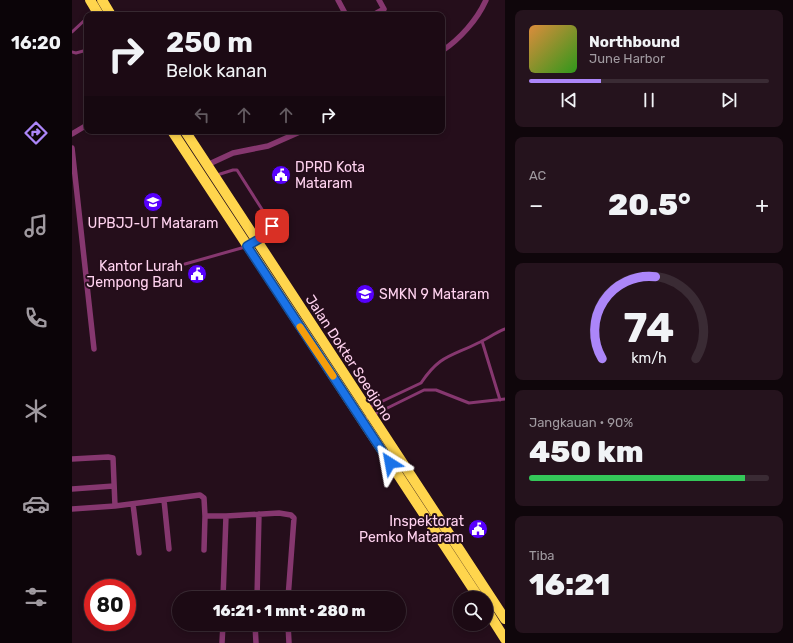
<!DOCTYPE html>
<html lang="id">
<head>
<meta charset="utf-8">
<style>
  :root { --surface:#1c0a14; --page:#25131d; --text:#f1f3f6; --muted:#a09aa0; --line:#3a2b34; --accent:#ac86f9 }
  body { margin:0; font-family:Rubik,sans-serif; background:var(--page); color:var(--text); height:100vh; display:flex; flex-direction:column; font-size:15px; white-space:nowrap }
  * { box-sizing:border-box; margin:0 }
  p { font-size:13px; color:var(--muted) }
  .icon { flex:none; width:22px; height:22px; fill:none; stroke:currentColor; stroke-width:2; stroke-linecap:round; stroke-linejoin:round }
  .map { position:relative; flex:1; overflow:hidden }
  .details { display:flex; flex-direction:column; gap:10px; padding:10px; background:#0f060b; width:288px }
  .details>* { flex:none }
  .hud { position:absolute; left:12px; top:12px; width:361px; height:122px; border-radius:8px; box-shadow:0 2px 6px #0003,0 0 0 1px var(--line); background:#1c0a14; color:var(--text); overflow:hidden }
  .fabs { position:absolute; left:381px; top:591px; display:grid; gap:8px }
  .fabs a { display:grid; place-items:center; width:40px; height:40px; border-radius:50%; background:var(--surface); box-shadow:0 2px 6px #0003,0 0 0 1px var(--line); font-size:20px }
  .speed { position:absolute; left:12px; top:579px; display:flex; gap:8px; font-size:20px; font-weight:700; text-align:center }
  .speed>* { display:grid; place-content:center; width:52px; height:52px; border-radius:50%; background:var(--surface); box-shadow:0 2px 6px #0003,0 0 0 1px var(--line); line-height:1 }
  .speed .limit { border:6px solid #d22; background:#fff; color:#111 }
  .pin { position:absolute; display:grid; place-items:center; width:34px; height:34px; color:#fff; margin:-17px; border-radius:8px; box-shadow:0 2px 6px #0006 }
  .me { position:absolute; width:44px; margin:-22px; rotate:326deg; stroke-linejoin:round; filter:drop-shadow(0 0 3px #0008) }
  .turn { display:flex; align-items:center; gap:14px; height:84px; padding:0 16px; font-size:18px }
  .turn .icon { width:52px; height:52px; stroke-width:2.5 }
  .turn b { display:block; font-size:28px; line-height:34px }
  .lanes { display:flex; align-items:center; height:38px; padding:0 16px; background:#0003; justify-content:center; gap:20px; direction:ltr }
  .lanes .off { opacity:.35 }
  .big { font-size:30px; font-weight:800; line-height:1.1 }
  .details .tile { flex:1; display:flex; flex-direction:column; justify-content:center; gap:6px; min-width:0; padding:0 14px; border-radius:8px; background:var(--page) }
  .details .dial { align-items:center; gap:0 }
  .dial svg { height:104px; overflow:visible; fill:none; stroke:var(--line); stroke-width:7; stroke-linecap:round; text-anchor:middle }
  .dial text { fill:var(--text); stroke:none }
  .song { display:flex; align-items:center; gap:12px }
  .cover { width:48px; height:48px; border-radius:6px; background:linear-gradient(135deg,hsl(30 70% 55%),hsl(110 70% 35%)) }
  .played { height:4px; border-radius:2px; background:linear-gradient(90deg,var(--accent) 30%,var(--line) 30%) }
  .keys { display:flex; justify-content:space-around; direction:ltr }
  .heat { display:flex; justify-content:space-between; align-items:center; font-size:22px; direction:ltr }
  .charge { height:6px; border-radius:3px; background:linear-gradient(90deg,#34c759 90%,var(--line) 0) }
  .trip { position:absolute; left:100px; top:591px; width:234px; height:40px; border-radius:20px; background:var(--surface); box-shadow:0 2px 6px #0003,0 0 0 1px var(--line); font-weight:800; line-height:40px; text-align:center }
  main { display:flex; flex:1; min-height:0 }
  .tabs { display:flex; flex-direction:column; width:72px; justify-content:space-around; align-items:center; background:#0b0408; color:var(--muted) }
  .tabs .icon { width:28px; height:28px }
  .tabs .active { color:var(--accent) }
  .tabs b { font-size:18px; color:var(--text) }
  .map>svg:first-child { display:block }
</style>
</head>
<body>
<main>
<nav class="tabs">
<b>16:20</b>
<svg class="icon active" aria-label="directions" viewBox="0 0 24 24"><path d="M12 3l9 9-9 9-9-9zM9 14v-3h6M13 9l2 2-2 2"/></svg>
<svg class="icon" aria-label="music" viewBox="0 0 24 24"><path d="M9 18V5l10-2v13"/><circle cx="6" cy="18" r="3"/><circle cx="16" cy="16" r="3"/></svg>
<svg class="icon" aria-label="phone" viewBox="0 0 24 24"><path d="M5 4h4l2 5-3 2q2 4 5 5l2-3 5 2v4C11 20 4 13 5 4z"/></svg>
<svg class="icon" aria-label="climate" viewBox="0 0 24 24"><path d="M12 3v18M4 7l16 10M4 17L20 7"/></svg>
<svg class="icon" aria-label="car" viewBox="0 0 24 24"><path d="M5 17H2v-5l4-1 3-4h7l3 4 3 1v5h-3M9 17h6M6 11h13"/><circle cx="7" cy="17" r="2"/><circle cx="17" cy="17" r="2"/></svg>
<svg class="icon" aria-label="filters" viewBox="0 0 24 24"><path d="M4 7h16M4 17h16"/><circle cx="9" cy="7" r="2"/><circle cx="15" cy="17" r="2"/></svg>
</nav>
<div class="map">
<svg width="433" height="643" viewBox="0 0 433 643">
  <rect width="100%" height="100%" fill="#250e1b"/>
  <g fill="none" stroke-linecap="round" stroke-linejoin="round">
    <path stroke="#86376f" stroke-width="3" d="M0 32 15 18
      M0 52 4 53 15 50
      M145 175 161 170H165L200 225 199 231 187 240
      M113 264 173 247
      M410 341 428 400
      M349 383C368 355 378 357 406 343 415 339 423 333 433 329
      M296 408 349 383
      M291 420 352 390H364L397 403 433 399"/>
    <path stroke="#86376f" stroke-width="5.5" d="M266 0 274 15
      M301 15 312 9 307 0
      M370 51C388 39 405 20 414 0
      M0 134 15 125
      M0 148 22 349
      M135 165 161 153 196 146 230 131
      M0 459 36 457 41 458 43 506
      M0 489 42 486
      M92 500 97 549
      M61 504 67 553
      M0 509 43 506 128 495 132 498 133 516
      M132 550 133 516H154
      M151 598 154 516 207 513 219 515 222 518 216 598
      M185 598 187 514
      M183 624 184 643
      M216 624 217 643
      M150 643 151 624"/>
    <path stroke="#ffd54d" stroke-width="10" d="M18 0 27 15
      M30 0 39 15
      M100 131 407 598
      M113 131 433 619
      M414 609 433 639"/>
  </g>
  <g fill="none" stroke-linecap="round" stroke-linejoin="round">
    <defs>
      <path id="route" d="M200 226 201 228 196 234 175 246 318 463"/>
    </defs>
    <use href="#route" stroke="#114b97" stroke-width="10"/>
    <use href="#route" stroke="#1a73e8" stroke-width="7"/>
    <path stroke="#f59e0b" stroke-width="7" d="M228 327 261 376"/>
  </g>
  <defs>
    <symbol id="civic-disc" viewBox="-11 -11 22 22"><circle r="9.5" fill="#5700fd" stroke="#250e1b"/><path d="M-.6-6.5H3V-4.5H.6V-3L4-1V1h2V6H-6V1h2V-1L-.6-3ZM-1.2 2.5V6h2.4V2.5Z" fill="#fff"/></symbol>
    <symbol id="university-disc" viewBox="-11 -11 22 22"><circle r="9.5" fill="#5700fd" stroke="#250e1b"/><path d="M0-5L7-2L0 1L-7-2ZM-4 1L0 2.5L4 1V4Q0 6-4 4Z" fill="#fff"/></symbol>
    <symbol id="school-disc" viewBox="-11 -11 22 22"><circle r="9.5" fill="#5700fd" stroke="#250e1b"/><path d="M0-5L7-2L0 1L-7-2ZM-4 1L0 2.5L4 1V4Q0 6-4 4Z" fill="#fff"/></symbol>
  </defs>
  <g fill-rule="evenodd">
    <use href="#civic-disc" x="198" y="164" width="22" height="22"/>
    <use href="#university-disc" x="70" y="191" width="22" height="22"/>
    <use href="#civic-disc" x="114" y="263" width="22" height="22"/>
    <use href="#school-disc" x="282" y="283" width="22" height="22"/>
    <use href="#civic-disc" x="395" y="518" width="22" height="22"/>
  </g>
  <g text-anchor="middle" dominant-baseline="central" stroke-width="4" stroke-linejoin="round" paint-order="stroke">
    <g font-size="14" fill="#ffd2ef" stroke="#250e1b" text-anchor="start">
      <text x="223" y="167">DPRD Kota<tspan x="223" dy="16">Mataram</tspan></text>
      <text x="81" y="223" text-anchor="middle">UPBJJ-UT Mataram</text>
      <text x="111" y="266" text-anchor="end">Kantor Lurah<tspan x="111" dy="16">Jempong Baru</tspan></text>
      <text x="307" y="294">SMKN 9 Mataram</text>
      <text x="392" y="521" text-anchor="end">Inspektorat<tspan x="392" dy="16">Pemko Mataram</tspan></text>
    </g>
    <g font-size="14" fill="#ffd2ef" stroke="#250e1b">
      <text transform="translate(277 358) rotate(57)">Jalan Dokter Soedjono</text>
    </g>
  </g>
</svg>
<div class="fabs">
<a><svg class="icon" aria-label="search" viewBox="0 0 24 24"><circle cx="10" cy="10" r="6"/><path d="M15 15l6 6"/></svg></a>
</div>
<div class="speed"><div class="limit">80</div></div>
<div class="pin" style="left:200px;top:226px;background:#d93025"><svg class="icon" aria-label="arrive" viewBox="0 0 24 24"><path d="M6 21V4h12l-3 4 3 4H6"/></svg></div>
<svg class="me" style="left:318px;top:463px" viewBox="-20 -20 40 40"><path d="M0-17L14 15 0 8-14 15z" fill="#1a73e8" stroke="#fff" stroke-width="4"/></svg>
<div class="trip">16:21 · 1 mnt · 280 m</div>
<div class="hud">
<div class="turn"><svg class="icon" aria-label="right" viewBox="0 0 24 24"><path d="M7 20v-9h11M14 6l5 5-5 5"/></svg><div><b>250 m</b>Belok kanan</div></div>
<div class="lanes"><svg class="icon off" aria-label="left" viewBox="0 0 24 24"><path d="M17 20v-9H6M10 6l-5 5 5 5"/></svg><svg class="icon off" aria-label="ahead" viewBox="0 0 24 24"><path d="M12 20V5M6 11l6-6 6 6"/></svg><svg class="icon off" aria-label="ahead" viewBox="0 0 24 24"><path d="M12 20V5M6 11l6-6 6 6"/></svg><svg class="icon" aria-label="right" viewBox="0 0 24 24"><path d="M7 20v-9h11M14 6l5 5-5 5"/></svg></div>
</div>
</div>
<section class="details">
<div class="tile">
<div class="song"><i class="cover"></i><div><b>Northbound</b><p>June Harbor</p></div></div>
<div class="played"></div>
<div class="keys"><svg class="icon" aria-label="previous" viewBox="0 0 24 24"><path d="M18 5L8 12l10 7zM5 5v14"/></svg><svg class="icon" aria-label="pause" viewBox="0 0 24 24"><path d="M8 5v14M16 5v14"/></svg><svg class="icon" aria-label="next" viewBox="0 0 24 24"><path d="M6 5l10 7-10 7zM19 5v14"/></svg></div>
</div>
<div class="tile"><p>AC</p>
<div class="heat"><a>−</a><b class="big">20.5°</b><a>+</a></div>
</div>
<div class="tile dial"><svg viewBox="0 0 100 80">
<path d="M14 69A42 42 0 1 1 86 69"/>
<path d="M14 69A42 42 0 0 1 55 6" stroke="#ac86f9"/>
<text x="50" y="56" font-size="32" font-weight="700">74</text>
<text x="50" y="72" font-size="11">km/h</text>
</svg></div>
<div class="tile"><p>Jangkauan · 90%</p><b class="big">450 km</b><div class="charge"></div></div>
<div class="tile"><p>Tiba</p><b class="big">16:21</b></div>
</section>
</main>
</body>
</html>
